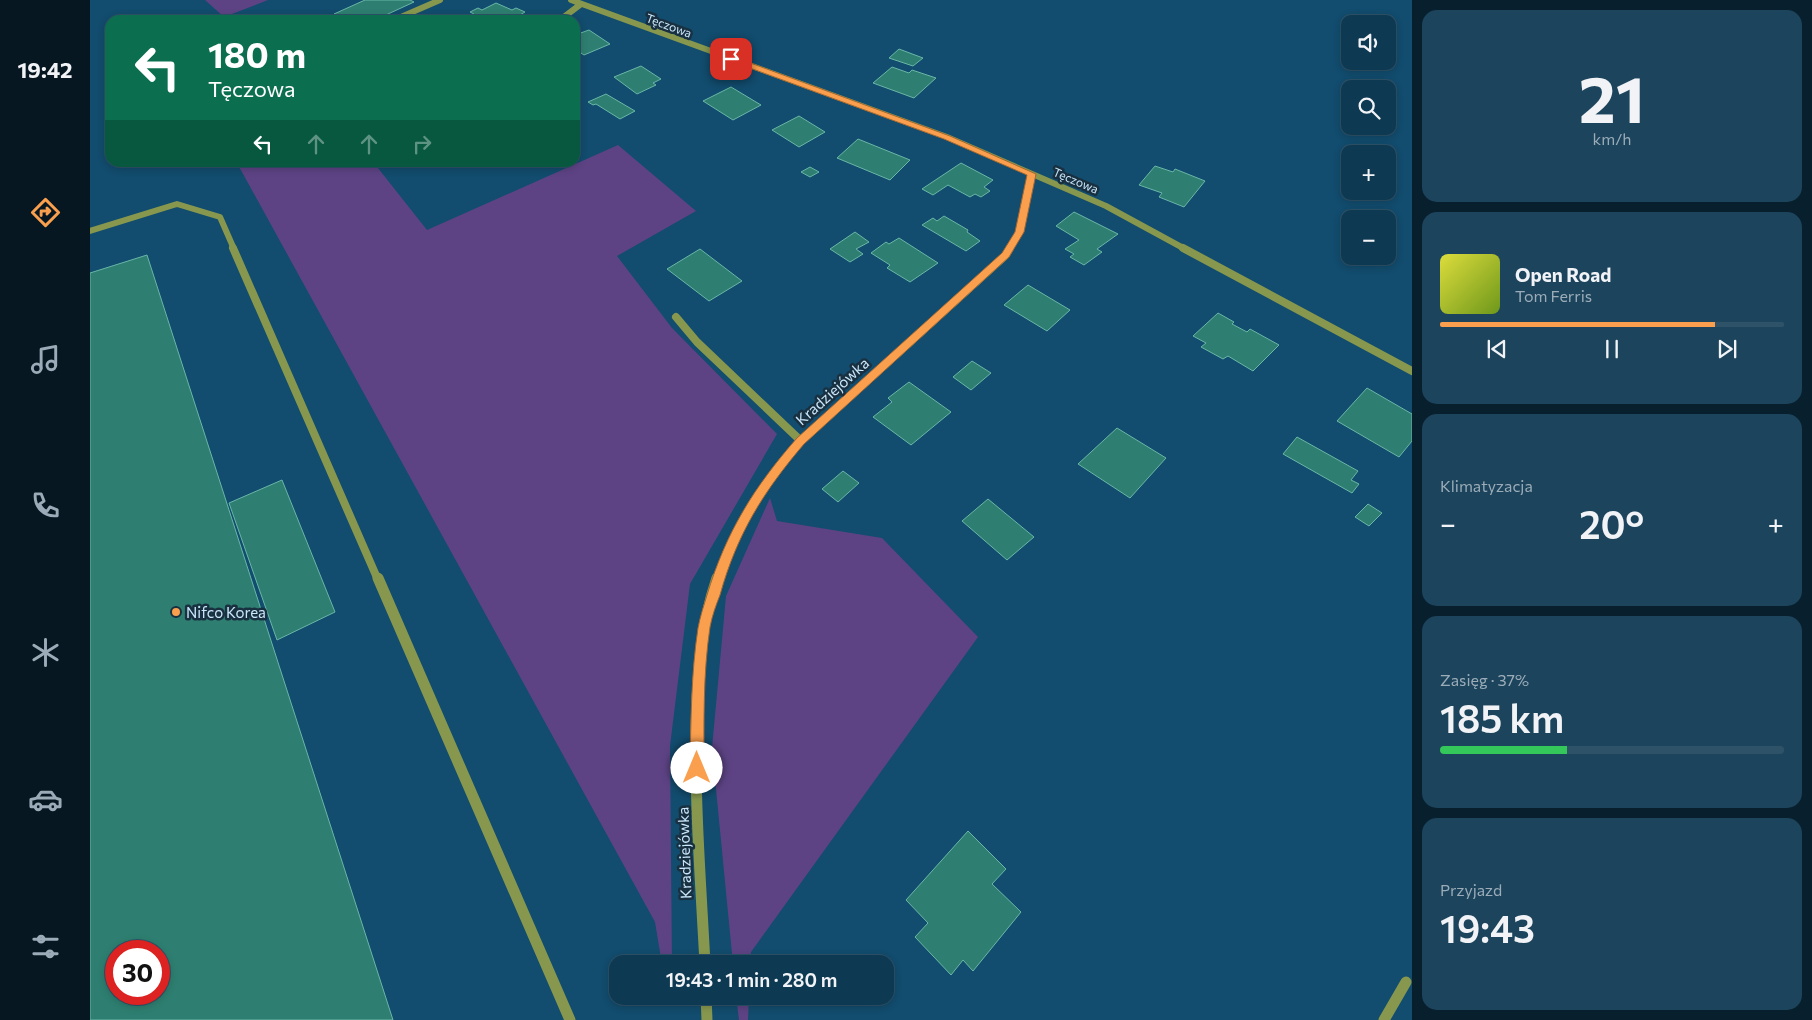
<!DOCTYPE html>
<html lang="pl">
<head>
<meta charset="utf-8">
<style>
  :root { --surface:#0e3952; --page:#1c445c; --text:#f1f3f6; --muted:#9bacb8; --line:#2e5369; --accent:#fa9f4e }
  body { margin:0; font-family:Commissioner,sans-serif; background:var(--page); color:var(--text); height:100vh; display:flex; flex-direction:column; font-size:19px; white-space:nowrap }
  * { box-sizing:border-box; margin:0 }
  p { font-size:16px; color:var(--muted) }
  .icon { flex:none; width:28px; height:28px; fill:none; stroke:currentColor; stroke-width:2; stroke-linecap:round; stroke-linejoin:round }
  .map { position:relative; flex:1; overflow:hidden }
  .details { display:flex; flex-direction:column; gap:10px; padding:10px; background:#081f2d; width:400px }
  .details>* { flex:none }
  .banner { position:absolute; left:15px; top:15px; width:475px; height:152px; border-radius:15px; box-shadow:0 2px 8px #0003,0 0 0 1px var(--line); background:#0b6e4f; color:#fff; overflow:hidden }
  .controls { position:absolute; left:1251px; top:15px; display:grid; gap:10px }
  .controls a { display:grid; place-items:center; width:55px; height:55px; border-radius:10px; background:var(--surface); box-shadow:0 2px 8px #0003,0 0 0 1px var(--line); font-size:25px }
  .speed { position:absolute; left:15px; top:940px; display:flex; gap:10px; font-size:25px; font-weight:700; text-align:center }
  .speed>* { display:grid; place-content:center; width:65px; height:65px; border-radius:50%; background:var(--surface); box-shadow:0 2px 8px #0003,0 0 0 1px var(--line); line-height:1 }
  .speed .limit { border:8px solid #d22; background:#fff; color:#111 }
  .pin { position:absolute; display:grid; place-items:center; width:42px; height:42px; color:#fff; margin:-21px; border-radius:10px; box-shadow:0 2px 8px #0006 }
  .me { position:absolute; width:55px; margin:-28px; rotate:0deg; stroke-linejoin:round; filter:drop-shadow(0 0 4px #0008) }
  .turn { display:flex; align-items:center; gap:18px; height:105px; padding:0 20px; font-size:22px }
  .turn .icon { width:65px; height:65px; stroke-width:2.5 }
  .turn b { display:block; font-size:35px; line-height:42px }
  .lanes { display:flex; align-items:center; height:48px; padding:0 20px; background:#0003; justify-content:center; gap:25px; direction:ltr }
  .lanes .off { opacity:.35 }
  .big { font-size:38px; font-weight:600; line-height:1.1 }
  .details .tile { flex:1; display:flex; flex-direction:column; justify-content:center; gap:8px; min-width:0; padding:0 18px; border-radius:15px; background:var(--page) }
  .details .dial { align-items:center; gap:0 }
  .dial b { font-size:65px; line-height:1 }
  .song { display:flex; align-items:center; gap:15px }
  .cover { width:60px; height:60px; border-radius:8px; background:linear-gradient(135deg,hsl(60 70% 55%),hsl(80 70% 35%)) }
  .played { height:5px; border-radius:2px; background:linear-gradient(90deg,var(--accent) 80%,var(--line) 80%) }
  .keys { display:flex; justify-content:space-around; direction:ltr }
  .heat { display:flex; justify-content:space-between; align-items:center; font-size:28px; direction:ltr }
  .charge { height:8px; border-radius:4px; background:linear-gradient(90deg,#34c759 37%,var(--line) 0) }
  .trip { position:absolute; left:519px; top:955px; width:285px; height:50px; border-radius:15px; background:var(--surface); box-shadow:0 2px 8px #0003,0 0 0 1px var(--line); font-weight:600; line-height:50px; text-align:center }
  main { display:flex; flex:1; min-height:0 }
  .tabs { display:flex; flex-direction:column; width:90px; justify-content:space-around; align-items:center; background:#061721; color:var(--muted) }
  .tabs .icon { width:35px; height:35px }
  .tabs .selected { color:var(--accent) }
  .tabs b { font-size:22px; color:var(--text) }
  .map>svg:first-child { display:block }
</style>
</head>
<body>
<main>
<nav class="tabs">
<b>19:42</b>
<svg class="icon selected" aria-label="directions" viewBox="0 0 24 24"><path d="M12 3l9 9-9 9-9-9zM9 14v-3h6M13 9l2 2-2 2"/></svg>
<svg class="icon" aria-label="music" viewBox="0 0 24 24"><path d="M9 18V5l10-2v13"/><circle cx="6" cy="18" r="3"/><circle cx="16" cy="16" r="3"/></svg>
<svg class="icon" aria-label="phone" viewBox="0 0 24 24"><path d="M5 4h4l2 5-3 2q2 4 5 5l2-3 5 2v4C11 20 4 13 5 4z"/></svg>
<svg class="icon" aria-label="climate" viewBox="0 0 24 24"><path d="M12 3v18M4 7l16 10M4 17L20 7"/></svg>
<svg class="icon" aria-label="car" viewBox="0 0 24 24"><path d="M5 17H2v-5l4-1 3-4h7l3 4 3 1v5h-3M9 17h6M6 11h13"/><circle cx="7" cy="17" r="2"/><circle cx="17" cy="17" r="2"/></svg>
<svg class="icon" aria-label="filters" viewBox="0 0 24 24"><path d="M4 7h16M4 17h16"/><circle cx="9" cy="7" r="2"/><circle cx="15" cy="17" r="2"/></svg>
</nav>
<div class="map">
<svg width="1322" height="1020" viewBox="0 0 1322 1020">
  <rect width="100%" height="100%" fill="#124c6e"/>
  <path fill="#5d4384" d="M115 0H178L134 17Z
    M528 145 606 211 527 256 582 328 687 434 600 584 580 746 582 964H572L565 922 147 163H284L337 230Z
    M680 498 687 521 792 538 888 637 661 952 660 964H643L622 748 636 596Z
    M646 996H659L658 1020H649Z"/>
  <path fill="#2e7f71" stroke="#69b7a8" fill-rule="evenodd" d="M275 0H320L324 2 285 20H255L244 14Z
    M406 3 422 10 426 8 435 12 421 20H388L381 17 384 14 380 12 388 8 392 10Z
    M499 30 520 44 494 55 485 49V35Z
    M809 49 833 58 823 66 799 58Z
    M551 66 571 79 563 83 566 85 547 94 524 77Z
    M802 67 819 73 822 70 846 78 824 98 783 83Z
    M641 87 671 105 643 120 613 101Z
    M516 94 545 111 530 119 506 104 503 105 498 102Z
    M709 116 735 132 709 147 682 130Z
    M768 139 820 160 800 180 747 158Z
    M871 163 903 180 894 187 900 191 891 197 885 194 880 197 858 185 843 195 832 189Z
    M1065 166 1083 172 1085 169 1115 181 1094 207 1069 197 1072 193 1049 185Z
    M720 167 729 172 720 177 711 172Z
    M984 212 1028 234 1007 249 1012 252 994 265 980 257 984 254 975 249 989 240 966 226Z
    M854 216 878 230 877 232 890 241 876 251 832 225 843 218 847 221Z
    M765 232 779 242 766 249 773 254 760 262 740 249Z
    M809 238 848 263 820 282 797 268 800 265 781 253 796 242 799 244Z
    M610 249 652 281 619 301 577 269Z
    M57 255 303 1020H0V273ZM26 951H69V994H26Z
    M938 285 980 310 957 331 914 305Z
    M1128 313 1144 322 1142 324 1157 332 1160 329 1189 345 1163 371 1138 356 1133 359 1111 347 1116 343 1103 336Z
    M882 361 901 373 881 390 863 377Z
    M819 382 861 412 821 445 783 417 802 402 798 398Z
    M1277 388 1322 414V441L1309 457 1247 421Z
    M1027 428 1076 458 1040 498 988 464Z
    M1207 437 1268 471 1261 480 1269 484 1262 493 1193 454Z
    M753 471 769 483 748 502 732 489Z
    M192 480 245 612 187 640 139 503Z
    M898 499 944 537 917 560 872 521Z
    M1278 504 1292 513 1279 526 1265 517Z
    M878 831 916 869 902 884 931 912 883 971 873 960 861 975 825 937 838 923 816 900Z"/>
  <g fill="none" stroke-linecap="round" stroke-linejoin="round">
    <path stroke="#87984e" stroke-width="6" d="M481 0 857 137 1016 206 1095 249
      M304 20 350 0
      M470 20 491 4
      M0 231 87 204 130 217 144 249
      M919 249 929 231 941 174"/>
    <path stroke="#87984e" stroke-width="8" d="M143 248 288 580
      M1093 248 1322 371
      M586 317 607 342 711 441
      M627 580C648 523 672 486 711 441L916 255 920 248"/>
    <path stroke="#87984e" stroke-width="11" d="M288 578 480 1020
      M615 964C611 887 605 809 606 732 607 680 610 627 627 578
      M616 996 617 1020
      M1294 1020 1316 982"/>
  </g>
  <path fill="#fa9f4e" stroke="#a26733" d="M638 57H644L860 136 946 174 934 232 919 257 714 444C673 492 647 534 630 595 626 605 622 616 620 627 613 674 614 721 614 768L612 772 607 774 602 772 600 768C601 721 601 674 608 628 610 617 614 605 617 595 636 532 664 487 707 438L912 253 925 232 937 175 854 139 638 60Z"/>
  <circle fill="#fa9f4e" stroke="#193040" stroke-width="2" cx="86" cy="612" r="5"/>
  <g text-anchor="middle" dominant-baseline="central" stroke-width="5" stroke-linejoin="round" paint-order="stroke">
    <g font-size="12" fill="#cbe7fb" stroke="#193040">
      <text transform="translate(579 25) rotate(20)">Tęczowa</text>
      <text transform="translate(986 180) rotate(23)">Tęczowa</text>
    </g>
    <g font-size="15" fill="#cbe7fb" stroke="#193040">
      <text transform="translate(742 391) rotate(-42)">Kradziejówka</text>
      <text transform="translate(594 853) rotate(-92)">Kradziejówka</text>
    </g>
    <g font-size="15" fill="#cbe7fb" stroke="#193040" text-anchor="start">
      <text x="96" y="612">Nifco Korea</text>
    </g>
  </g>
</svg>
<div class="controls">
<a><svg class="icon" aria-label="sound" viewBox="0 0 24 24"><path d="M4 9h4l5-4v14l-5-4H4zM17 9q2 3 0 6"/></svg></a>
<a><svg class="icon" aria-label="search" viewBox="0 0 24 24"><circle cx="10" cy="10" r="6"/><path d="M15 15l6 6"/></svg></a>
<a>+</a>
<a>−</a>
</div>
<div class="speed"><div class="limit">30</div></div>
<div class="pin" style="left:641px;top:59px;background:#d93025"><svg class="icon" aria-label="arrive" viewBox="0 0 24 24"><path d="M6 21V4h12l-3 4 3 4H6"/></svg></div>
<svg class="me" style="left:607px;top:768px" viewBox="-20 -20 40 40"><circle r="19" fill="#fff"/><path d="M0-13L10 11 0 6-10 11z" fill="#fa9f4e"/></svg>
<div class="trip">19:43 · 1 min · 280 m</div>
<div class="banner">
<div class="turn"><svg class="icon" aria-label="left" viewBox="0 0 24 24"><path d="M17 20v-9H6M10 6l-5 5 5 5"/></svg><div><b>180 m</b>Tęczowa</div></div>
<div class="lanes"><svg class="icon" aria-label="left" viewBox="0 0 24 24"><path d="M17 20v-9H6M10 6l-5 5 5 5"/></svg><svg class="icon off" aria-label="ahead" viewBox="0 0 24 24"><path d="M12 20V5M6 11l6-6 6 6"/></svg><svg class="icon off" aria-label="ahead" viewBox="0 0 24 24"><path d="M12 20V5M6 11l6-6 6 6"/></svg><svg class="icon off" aria-label="right" viewBox="0 0 24 24"><path d="M7 20v-9h11M14 6l5 5-5 5"/></svg></div>
</div>
</div>
<section class="details">
<div class="tile dial"><b>21</b><p>km/h</p></div>
<div class="tile">
<div class="song"><i class="cover"></i><div><b>Open Road</b><p>Tom Ferris</p></div></div>
<div class="played"></div>
<div class="keys"><svg class="icon" aria-label="previous" viewBox="0 0 24 24"><path d="M18 5L8 12l10 7zM5 5v14"/></svg><svg class="icon" aria-label="pause" viewBox="0 0 24 24"><path d="M8 5v14M16 5v14"/></svg><svg class="icon" aria-label="next" viewBox="0 0 24 24"><path d="M6 5l10 7-10 7zM19 5v14"/></svg></div>
</div>
<div class="tile"><p>Klimatyzacja</p>
<div class="heat"><a>−</a><b class="big">20°</b><a>+</a></div>
</div>
<div class="tile"><p>Zasięg · 37%</p><b class="big">185 km</b><div class="charge"></div></div>
<div class="tile"><p>Przyjazd</p><b class="big">19:43</b></div>
</section>
</main>
</body>
</html>
